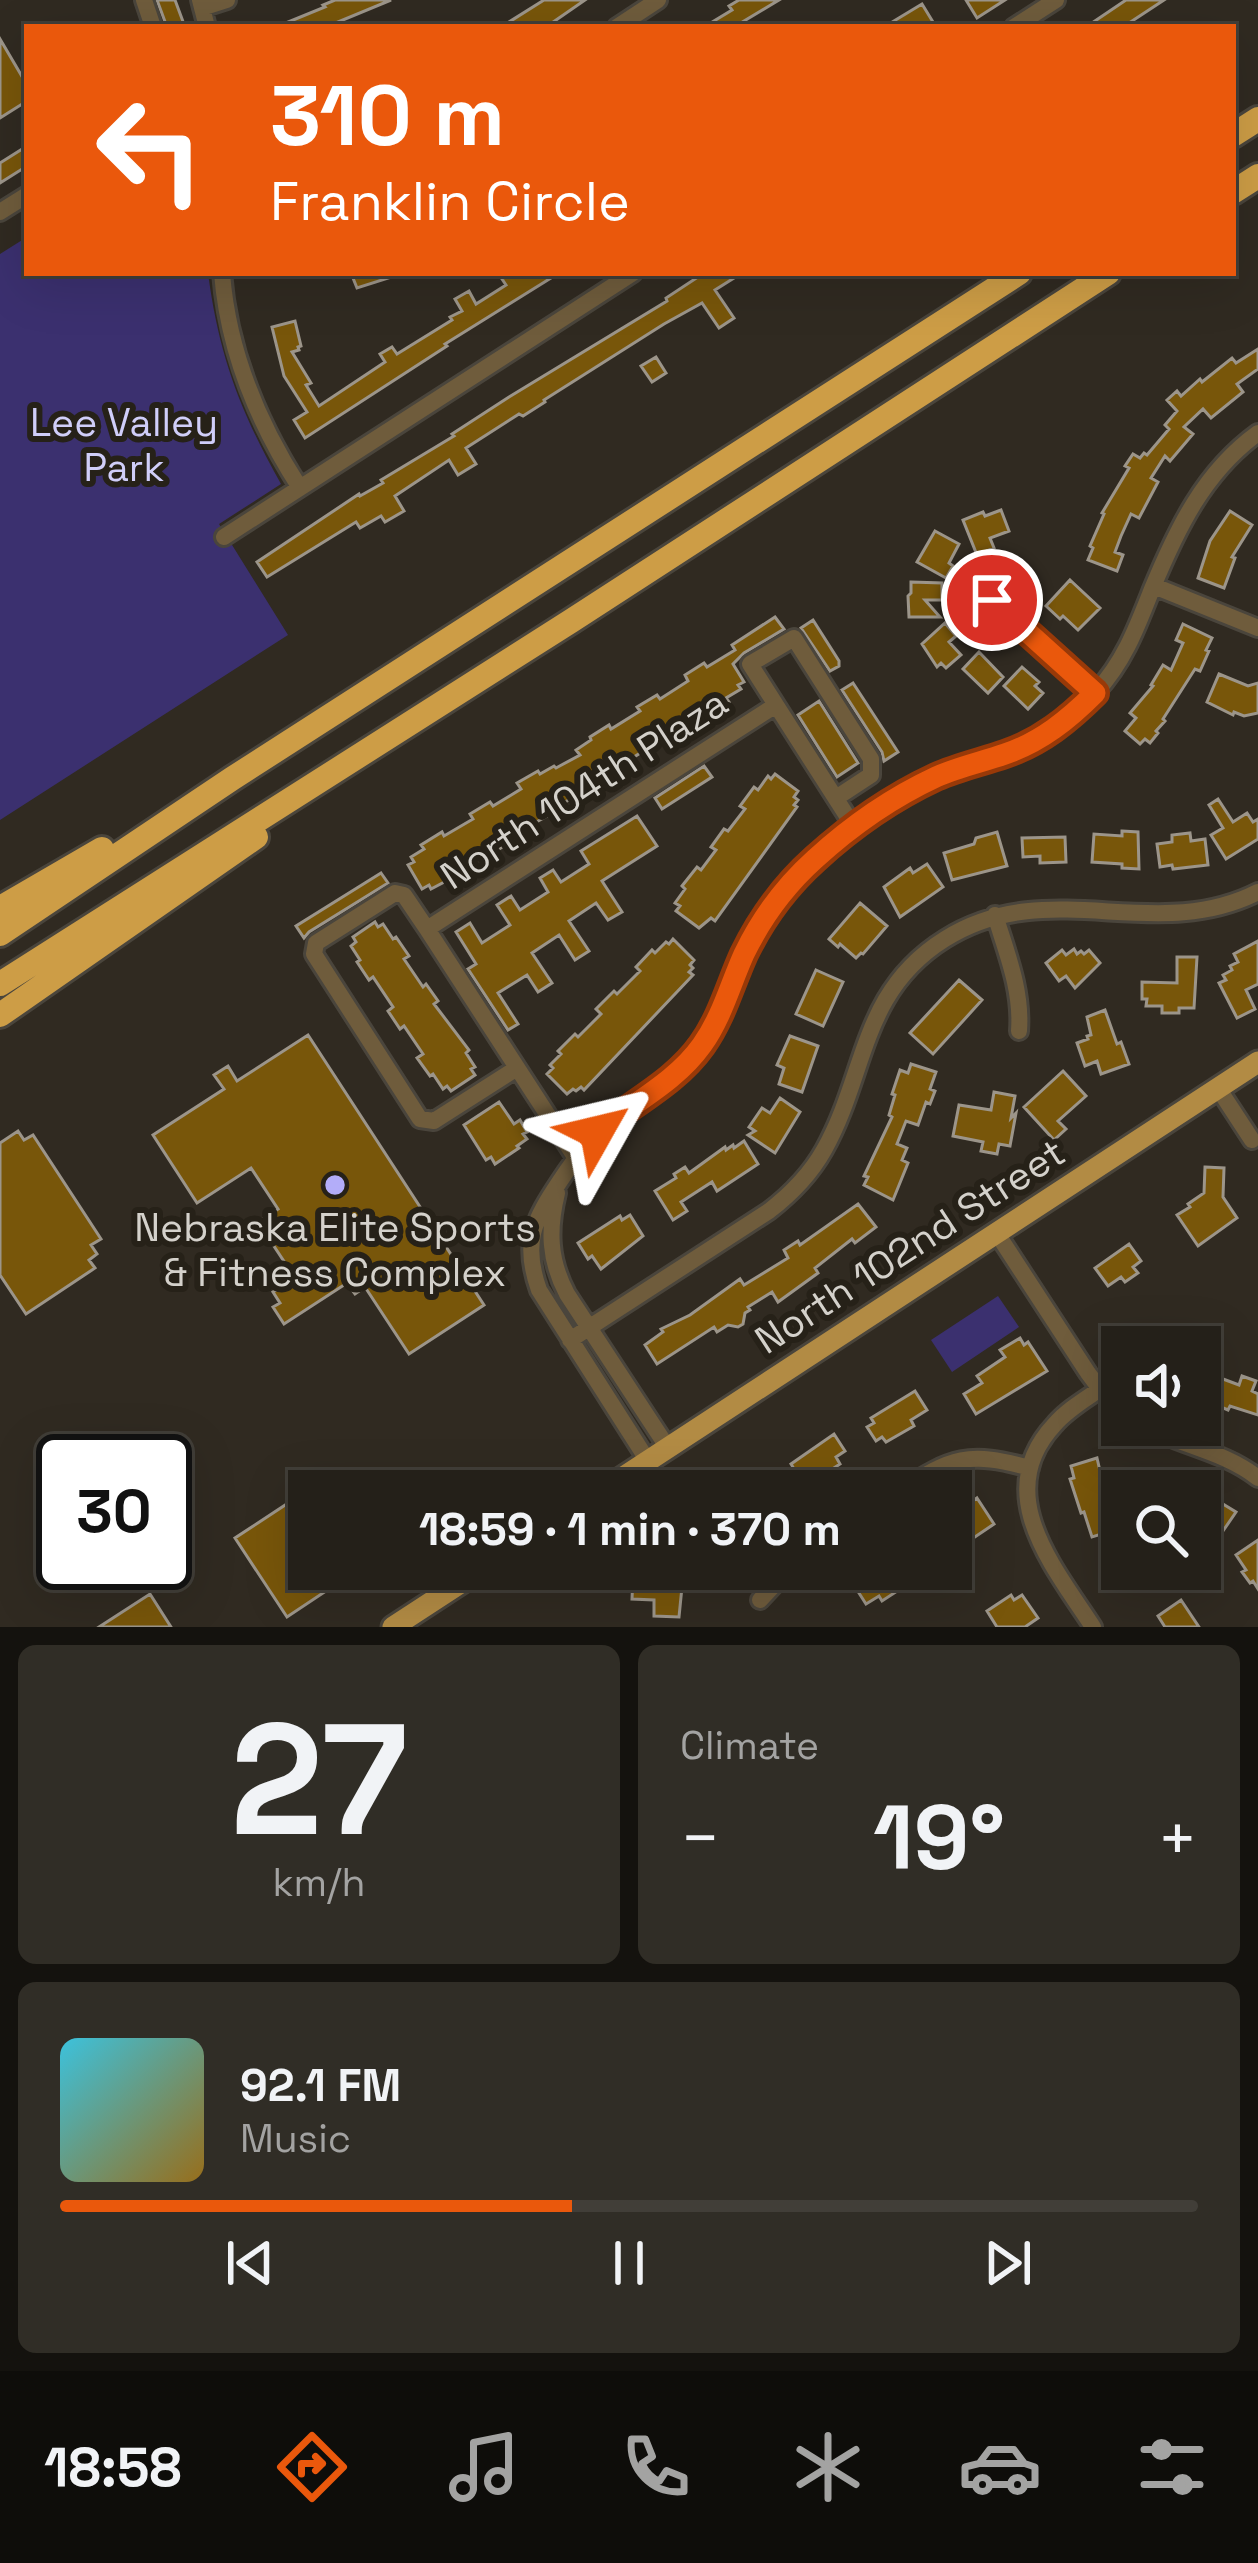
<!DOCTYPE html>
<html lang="en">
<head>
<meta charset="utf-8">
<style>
  :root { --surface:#242019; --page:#302d26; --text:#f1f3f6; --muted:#a3a3a2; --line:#413e38; --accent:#ea580c }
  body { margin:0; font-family:"Space Grotesk",sans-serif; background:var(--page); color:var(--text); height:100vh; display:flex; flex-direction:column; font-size:45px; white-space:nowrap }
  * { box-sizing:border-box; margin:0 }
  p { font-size:39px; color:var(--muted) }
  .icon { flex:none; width:66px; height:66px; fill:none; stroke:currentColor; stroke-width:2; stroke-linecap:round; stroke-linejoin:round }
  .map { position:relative; height:1627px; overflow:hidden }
  .drawer { display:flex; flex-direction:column; gap:18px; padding:18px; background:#14120e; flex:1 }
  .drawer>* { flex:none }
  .banner { position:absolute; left:24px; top:24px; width:1212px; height:252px; border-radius:0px; box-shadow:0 12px 48px #0002,0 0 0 3px var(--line); background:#ea580c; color:#fff; overflow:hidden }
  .controls { position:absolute; left:1101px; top:1326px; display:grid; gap:24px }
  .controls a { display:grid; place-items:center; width:120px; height:120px; border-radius:0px; background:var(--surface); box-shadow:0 12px 48px #0002,0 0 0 3px var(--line); font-size:60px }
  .speed { position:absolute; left:36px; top:1434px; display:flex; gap:24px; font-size:60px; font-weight:700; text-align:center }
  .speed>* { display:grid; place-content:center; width:156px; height:156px; border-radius:50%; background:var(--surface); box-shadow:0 12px 48px #0002,0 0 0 3px var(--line); line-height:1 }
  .speed .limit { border:6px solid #111; border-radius:18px; background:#fff; color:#111 }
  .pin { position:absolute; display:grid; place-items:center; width:102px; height:102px; color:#fff; margin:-51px; border:6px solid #fff; border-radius:50%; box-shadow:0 3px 12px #0007 }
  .me { position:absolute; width:132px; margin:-66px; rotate:53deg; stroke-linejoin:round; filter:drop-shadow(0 0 9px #0008) }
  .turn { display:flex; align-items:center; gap:42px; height:252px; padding:0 48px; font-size:54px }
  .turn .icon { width:156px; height:156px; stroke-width:2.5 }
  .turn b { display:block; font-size:84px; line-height:102px }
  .big { font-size:90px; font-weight:600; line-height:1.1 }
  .drawer .card { flex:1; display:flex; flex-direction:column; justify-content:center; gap:18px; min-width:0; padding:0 42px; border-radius:18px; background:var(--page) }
  .drawer .dial { align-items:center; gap:0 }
  .dial b { font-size:156px; line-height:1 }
  .song { display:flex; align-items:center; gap:36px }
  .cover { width:144px; height:144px; border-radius:18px; background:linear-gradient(135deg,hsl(190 70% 55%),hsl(40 70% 35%)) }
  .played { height:12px; border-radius:6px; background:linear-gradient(90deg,var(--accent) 45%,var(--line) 45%) }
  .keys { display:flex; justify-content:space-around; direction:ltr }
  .heat { display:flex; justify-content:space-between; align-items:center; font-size:66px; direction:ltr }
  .drawer .tiles { flex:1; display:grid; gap:18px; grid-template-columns:1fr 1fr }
  .card:last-child { grid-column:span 2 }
  .trip { position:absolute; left:288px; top:1470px; width:684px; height:120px; border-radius:0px; background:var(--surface); box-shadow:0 12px 48px #0002,0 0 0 3px var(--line); font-weight:600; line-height:120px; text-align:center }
  .tab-bar { display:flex; height:192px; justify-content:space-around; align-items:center; background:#0e0d0a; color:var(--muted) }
  .tab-bar .icon { width:84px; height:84px }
  .tab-bar .active { color:var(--accent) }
  .tab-bar b { font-size:54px; color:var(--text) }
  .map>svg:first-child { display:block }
</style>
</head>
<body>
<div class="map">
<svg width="1258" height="1627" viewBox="0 0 1258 1627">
  <rect width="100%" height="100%" fill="#302a21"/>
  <path fill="#3b306f" d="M27 237V273H208C219 356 240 411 281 484L219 524 288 635 0 820V254Z
    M998 1296 1019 1327 952 1372 931 1340Z"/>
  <path fill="#78560a" stroke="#9c958a" stroke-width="3" d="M157 0H175L185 27H167Z
    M335 0H391L326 27H276L325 7 323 5Z
    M544 0H585L546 27H501Z
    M739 0H779L734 27H704L732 10 729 6Z
    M966 0H1005L977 18Z
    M1126 0H1164L1123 27H1086Z
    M922 4 933 22 925 27H884Z
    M0 39 27 85V101L0 118Z
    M27 146V166L0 183V163Z
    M351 273H398V275L357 288Z
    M512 273H559L445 344 447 346 305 438 294 420 307 412 284 376 272 327 295 321 301 346 298 347 299 350 292 352 311 383 306 385 319 406 385 362 380 354 392 347 397 354 452 320 450 317 462 311 455 299 469 291 476 304 506 285 502 279Z
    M704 273H742L715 290 734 318 719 328 702 303 664 324 544 400 545 402 523 416 519 414 466 448 476 464 458 475 449 460 395 496 404 511 385 522 381 516 360 528 356 522 267 577 257 562 359 494 360 496 383 483 381 480 454 436 452 434 509 397 667 301 666 298Z
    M1258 349V369L1237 384 1243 392 1211 418 1203 409 1184 427 1193 434 1170 461 1165 456 1151 478 1158 482 1139 518 1131 514 1121 536 1115 552 1123 555 1117 571 1088 560 1093 548 1090 546 1104 514 1102 513 1129 468 1125 466 1133 454 1140 458 1144 453 1147 455 1169 429 1165 425 1177 411 1167 400 1177 391 1181 396 1200 379 1202 382 1232 358 1236 363Z
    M656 357 666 373 652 382 641 366Z
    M1001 510 1009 531 990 538 994 548 977 555 963 520 983 512 985 516Z
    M1230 511 1252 525 1232 557 1235 558 1224 588 1198 578 1210 541Z
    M935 531 959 544 949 563 953 566 946 578 917 562Z
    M1070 580 1100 608 1078 630 1063 616 1060 619 1046 606Z
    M911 582 942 583V600H925L940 617H909L908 596 911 593Z
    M775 617 784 629 744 653 733 664 744 682 738 685 741 689 726 698 729 702 710 714 708 711 678 730 680 733 661 745 659 741 631 759 634 763 615 775 613 772 598 781 596 777 571 793 574 797 558 806 560 809 520 831 512 837 514 840 494 852 493 849 471 862 463 869 465 871 431 889 429 885 422 889 408 865 414 862 411 857 424 849 421 845 442 832 444 836 473 819 470 814 490 802 493 806 521 789 517 783 538 771 540 774 554 766 556 768 580 755 576 750 591 740 590 737 609 725 611 729 640 711 637 707 657 695 660 699 688 681 685 675 704 663 707 667 735 650 732 645Z
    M813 620 839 661V666L830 671 801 628Z
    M945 623 956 636 949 642 961 655 946 668 941 663 937 667 922 644Z
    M1183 624 1212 638 1206 650 1209 651 1200 671 1195 669 1163 719 1165 721 1156 731 1158 733 1150 743 1145 739 1140 744 1125 731 1136 718 1130 713 1153 686 1151 685 1163 665 1171 670 1183 643 1176 640Z
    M979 652 1003 677 988 693 963 669Z
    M1022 667 1039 682 1035 686 1043 693 1028 709 1004 686Z
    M1219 674 1248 686 1258 683V713L1244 716 1234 712 1233 715 1207 702Z
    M853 683 898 752 884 761 882 752 842 690Z
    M819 701 858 763 837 777 798 715Z
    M704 766 712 777 662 809 655 798Z
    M775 774 798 791 794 797 798 800 794 805 797 807 715 921 711 918 699 928 676 911 680 906 675 903 685 889 682 886 697 867 701 870 716 850 711 847 724 829 728 831 745 809 740 806 754 787 758 790 768 776 771 779Z
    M1218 799 1233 822 1247 813 1253 822 1258 819V839L1226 859 1211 835 1223 828 1209 805Z
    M637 816 657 846 602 881 622 912 608 920 596 903 569 921 589 951 575 960 559 935 532 953 552 983 538 992 527 975 498 993 518 1024 508 1030 468 969 476 964 456 932 470 923 482 943 510 925 497 905 511 896 520 910 548 892 540 878 553 870 561 882 589 864 581 851Z
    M1122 831 1138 832 1139 869 1122 868V864L1092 862 1094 834 1122 836Z
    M997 832 1007 866 952 880 944 853 974 844 976 838Z
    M1190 833 1191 841 1205 839 1208 865 1173 869 1172 865 1160 867 1157 844 1172 842V835Z
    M1065 837 1066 862 1040 863V856L1023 857 1022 838Z
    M927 864 943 887 900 917 884 887 910 868 913 873Z
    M381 873 388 883 309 932 304 938 296 926Z
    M860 903 887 926 863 954 861 953 856 958 840 944 838 947 829 939Z
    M375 922 378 927 383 924 393 939 396 937 409 956 404 959 423 987 426 984 438 1001 434 1004 469 1050 466 1053 475 1067 471 1069 475 1075 451 1091 447 1086 443 1089 433 1074 430 1076 417 1058 423 1054 404 1026 400 1029 388 1011 393 1007 373 977 369 980 357 962 360 960 351 946 356 942 353 937Z
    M673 939 694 960 690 965 693 968 689 972 693 975 584 1090 581 1087 576 1091 573 1089 567 1094 547 1074 553 1068 550 1065 561 1054 558 1051 575 1034 578 1037 601 1014 596 1009 614 991 617 994 640 971 636 967 652 950 655 953 666 942 669 944Z
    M1258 941V984L1246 990 1255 1009 1237 1018 1219 983 1226 980 1223 975 1232 970 1230 966 1238 962 1234 954Z
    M1074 949 1077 954 1081 951 1084 954 1089 950 1100 963 1075 988 1066 976 1059 981 1046 963 1062 950 1066 955Z
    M1177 957H1197L1194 1008H1179V1013H1162V1006H1146L1147 999H1142V982L1177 983Z
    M816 970 843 982 823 1026 796 1014Z
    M959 980 982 1000 933 1054 910 1033Z
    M1105 1010 1117 1044 1121 1042 1129 1064 1101 1074 1097 1061 1085 1066 1077 1043 1088 1039 1087 1036 1091 1035 1087 1017Z
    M308 1035 484 1305 409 1354 365 1287 355 1294 347 1283 284 1324 273 1307 280 1303 273 1292 295 1278 258 1222 278 1209 251 1168 197 1203 153 1135 224 1089 214 1075 228 1066 237 1081Z
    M790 1036 818 1046 802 1092 779 1084 784 1068 777 1065Z
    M911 1064 936 1072 930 1089 935 1091 930 1104 926 1102 918 1125 906 1121 897 1144 907 1148 902 1160 908 1163 893 1200 864 1185 868 1177 864 1176 892 1117 889 1115 895 1095 892 1094 900 1070 908 1073Z
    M1063 1071 1086 1096 1058 1121 1066 1129 1054 1140 1024 1107Z
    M994 1092 1015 1096 1011 1118 1016 1113 1010 1146 999 1144 997 1154 981 1151 983 1142 953 1136 959 1105 991 1110Z
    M780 1098 800 1112 775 1153 748 1135 755 1131 749 1127 762 1108 770 1113Z
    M499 1102 514 1124 520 1120 527 1132 523 1134 527 1139 517 1146 519 1148 495 1164 491 1157 486 1160 464 1125Z
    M18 1131 24 1140 33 1135 101 1239 91 1245 97 1254 89 1260 95 1268 26 1314 0 1275V1143Z
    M744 1141 758 1164 717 1191 712 1182 681 1202 687 1211 673 1220 655 1191 676 1178 674 1174 685 1167 689 1173 725 1147 726 1150 733 1145 734 1148Z
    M1205 1167 1224 1168 1223 1197 1237 1218 1198 1246 1177 1215 1190 1207 1188 1204 1204 1193Z
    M858 1204 876 1227 855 1243 852 1239 815 1268 818 1273 778 1302 772 1292 748 1307 750 1310 745 1313 743 1324 738 1327 728 1325 717 1332 714 1327 657 1364 645 1345 663 1332 661 1329 690 1315 740 1279 744 1285 788 1258 784 1250 798 1241 800 1245Z
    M630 1215 643 1236 601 1269 592 1256 588 1259 578 1243 620 1216 622 1220Z
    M1129 1244 1141 1261 1133 1267 1138 1273 1125 1282 1121 1277 1108 1286 1095 1268Z
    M1020 1338 1024 1345 1028 1342 1047 1371 976 1414 964 1394 982 1383 977 1376 1005 1357 1000 1350Z
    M1215 1376 1239 1385 1242 1376 1256 1381 1252 1391 1258 1394V1415L1230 1406 1228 1410 1216 1405 1217 1402 1207 1398Z
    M915 1391 927 1410 911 1420 914 1426 886 1442 882 1437 876 1441 867 1427 874 1423 871 1418Z
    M834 1434 845 1451 836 1457 840 1464 820 1477 822 1481 807 1490 791 1464Z
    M1097 1458 1107 1501 1112 1499 1116 1512 1113 1513 1118 1529 1092 1537 1084 1512 1081 1513 1070 1479 1074 1478 1071 1466Z
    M1200 1490 1236 1512 1223 1531 1212 1523 1209 1528 1200 1521Z
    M305 1492 309 1499V1569H359L287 1617 235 1538Z
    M977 1498 994 1524 969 1541 967 1538 951 1549V1524L965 1514 962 1509Z
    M1258 1540V1589L1253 1581 1250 1583 1242 1572 1246 1570 1236 1555Z
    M1122 1543V1569H1144L1151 1581 1136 1591 1109 1552Z
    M644 1569H676V1577H683L679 1617 654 1616V1600L632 1599 633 1576H641Z
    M865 1569H931L882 1601 879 1596 866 1604 850 1579Z
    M150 1594 171 1627H99Z
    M1011 1595 1014 1600 1022 1595 1038 1618 1025 1627H997L987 1611Z
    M1181 1600 1199 1627H1165L1158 1616Z"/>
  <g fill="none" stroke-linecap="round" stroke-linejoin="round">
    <defs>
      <path id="minor" d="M144 0 153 27
        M200 0 207 27
        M202 8 227 0
        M617 27 658 0
        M1014 27 1056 0
        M0 212 27 195
        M222 273C228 351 258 423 300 488
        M224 537 633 273
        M1154 586 1258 628
        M992 600 1095 693
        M776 705 750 664 794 638 871 759V775L836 798
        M995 915C1007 954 1022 990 1019 1031
        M427 929 776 705 854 827
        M517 1068 434 1121 420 1119 314 954 316 943 395 893 404 895 427 929 575 1157
        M1218 1088 1252 1140
        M557 1193C548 1230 549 1260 567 1294L668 1448
        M996 1232 1088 1373 1100 1389 1122 1410
        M570 1340 769 1211C791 1194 810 1175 824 1150 867 1074 860 992 945 939 1048 874 1154 945 1258 892
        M1143 1425C1181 1446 1224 1451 1258 1478
        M648 1461 539 1290C522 1242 534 1220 560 1181 576 1157 591 1137 614 1119 642 1096 676 1080 698 1050 721 1021 729 985 745 952 769 902 808 862 852 829 879 808 913 786 945 773 965 765 986 761 1007 754 1041 742 1071 719 1096 692 1124 662 1137 627 1152 589 1177 529 1204 472 1258 433
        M900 1491C952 1457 968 1451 1030 1468
        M760 1600 789 1569
        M1093 1627C1054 1567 990 1493 1055 1424 1067 1410 1084 1400 1100 1389"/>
      <path id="major" d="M602 1491 1258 1062
        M393 1627 482 1569"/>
      <path id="highway" d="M1233 135 1258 119
        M1233 192 1258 176
        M0 908 102 849
        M0 934 233 778 1019 273
        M0 984 571 621 1108 273
        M0 1015 256 837"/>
    </defs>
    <use href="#minor" stroke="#4a453c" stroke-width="22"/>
    <use href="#major" stroke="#4a453c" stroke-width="27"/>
    <use href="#highway" stroke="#4a453c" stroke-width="30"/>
    <use href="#minor" stroke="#6f5c3c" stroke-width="16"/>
    <use href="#major" stroke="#b28b44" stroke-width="21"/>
    <use href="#highway" stroke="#cd9d46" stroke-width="24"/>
  </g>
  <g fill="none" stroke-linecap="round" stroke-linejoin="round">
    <defs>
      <path id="route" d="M597 1132C632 1103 675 1083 702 1045 722 1017 730 985 744 954 761 919 786 885 815 859 850 827 893 797 936 777 958 767 982 762 1005 754 1041 742 1069 719 1095 693L992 600"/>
    </defs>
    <use href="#route" stroke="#983908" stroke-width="30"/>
    <use href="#route" stroke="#ea580c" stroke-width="21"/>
  </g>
  <circle fill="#b3adf9" stroke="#262118" stroke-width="4.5" cx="335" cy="1185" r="12"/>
  <g text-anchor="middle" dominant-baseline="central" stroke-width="12" stroke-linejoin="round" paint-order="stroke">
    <g font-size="39" fill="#d0cef9" stroke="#262118">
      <text x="124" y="422">Lee Valley<tspan x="124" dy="45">Park</tspan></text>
    </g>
    <g font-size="39" fill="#d4d1cb" stroke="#262118">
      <text transform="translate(584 789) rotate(-33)">North 104th Plaza</text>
      <text transform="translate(910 1246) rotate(-33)">North 102nd Street</text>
    </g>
    <g font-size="39" fill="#d4d1cb" stroke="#262118">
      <text x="335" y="1227">Nebraska Elite Sports<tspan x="335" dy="45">&amp; Fitness Complex</tspan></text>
    </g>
  </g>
</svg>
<div class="controls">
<a><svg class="icon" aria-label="sound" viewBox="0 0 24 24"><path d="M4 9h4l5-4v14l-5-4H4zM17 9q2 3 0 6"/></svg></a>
<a><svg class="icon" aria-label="search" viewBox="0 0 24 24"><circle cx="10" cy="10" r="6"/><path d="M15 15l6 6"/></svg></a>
</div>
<div class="speed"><div class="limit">30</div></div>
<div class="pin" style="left:992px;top:600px;background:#d93025"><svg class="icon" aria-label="arrive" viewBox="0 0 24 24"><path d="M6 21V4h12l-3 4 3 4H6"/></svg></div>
<svg class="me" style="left:597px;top:1132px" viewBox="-20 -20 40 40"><path d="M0-17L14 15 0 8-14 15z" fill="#ea580c" stroke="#fff" stroke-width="4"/></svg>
<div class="trip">18:59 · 1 min · 370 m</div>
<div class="banner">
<div class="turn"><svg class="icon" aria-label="left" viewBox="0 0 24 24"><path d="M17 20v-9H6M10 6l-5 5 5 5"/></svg><div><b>310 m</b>Franklin Circle</div></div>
</div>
</div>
<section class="drawer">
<div class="tiles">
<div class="card dial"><b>27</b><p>km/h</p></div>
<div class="card"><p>Climate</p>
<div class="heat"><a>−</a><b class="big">19°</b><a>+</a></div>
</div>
<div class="card">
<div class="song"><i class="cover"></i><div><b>92.1 FM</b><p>Music</p></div></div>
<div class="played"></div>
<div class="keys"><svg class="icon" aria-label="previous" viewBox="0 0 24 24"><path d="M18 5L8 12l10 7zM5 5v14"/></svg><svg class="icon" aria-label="pause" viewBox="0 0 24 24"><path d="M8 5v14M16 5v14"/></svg><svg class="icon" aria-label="next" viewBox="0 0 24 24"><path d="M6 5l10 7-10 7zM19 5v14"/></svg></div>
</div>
</div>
</section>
<nav class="tab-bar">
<b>18:58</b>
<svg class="icon active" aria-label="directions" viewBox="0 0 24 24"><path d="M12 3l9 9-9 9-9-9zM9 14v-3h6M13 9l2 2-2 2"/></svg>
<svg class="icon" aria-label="music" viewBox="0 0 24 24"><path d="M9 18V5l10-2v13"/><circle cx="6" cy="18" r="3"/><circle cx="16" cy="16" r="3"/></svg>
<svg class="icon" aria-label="phone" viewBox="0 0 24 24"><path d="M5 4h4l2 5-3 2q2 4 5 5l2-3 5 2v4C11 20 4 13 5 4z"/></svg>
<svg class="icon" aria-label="climate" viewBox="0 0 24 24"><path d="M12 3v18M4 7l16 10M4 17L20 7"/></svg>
<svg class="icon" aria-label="car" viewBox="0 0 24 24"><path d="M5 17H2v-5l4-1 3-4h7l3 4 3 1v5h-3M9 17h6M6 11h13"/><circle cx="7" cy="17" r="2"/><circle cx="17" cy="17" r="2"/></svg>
<svg class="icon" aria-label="filters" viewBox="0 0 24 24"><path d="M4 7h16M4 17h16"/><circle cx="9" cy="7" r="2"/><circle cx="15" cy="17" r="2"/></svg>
</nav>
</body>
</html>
